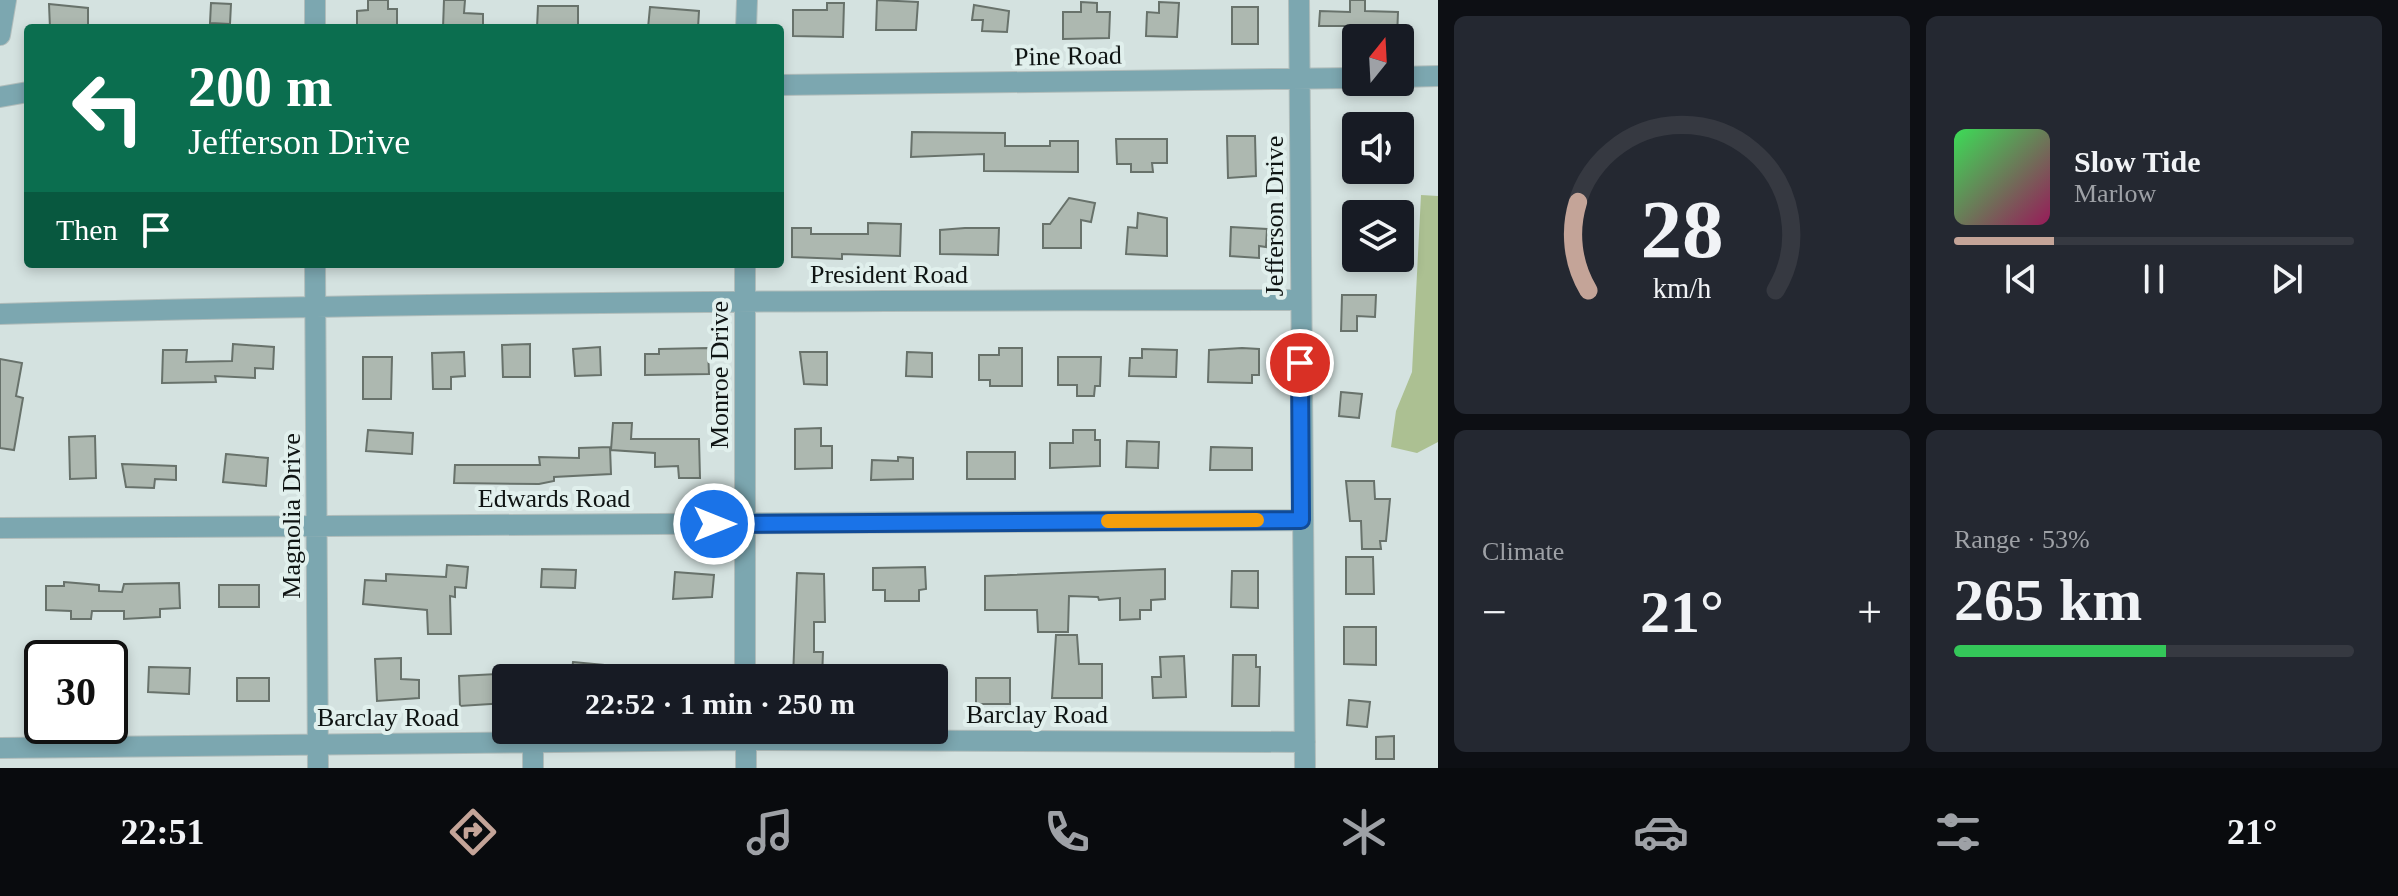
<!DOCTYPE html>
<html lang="en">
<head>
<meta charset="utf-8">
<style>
  :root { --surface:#171b24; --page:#242831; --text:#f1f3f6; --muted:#9ea1a6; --line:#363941; --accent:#c4a498 }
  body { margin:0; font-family:"Times New Roman",serif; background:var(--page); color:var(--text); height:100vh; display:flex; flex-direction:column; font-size:30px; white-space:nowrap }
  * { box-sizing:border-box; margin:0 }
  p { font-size:26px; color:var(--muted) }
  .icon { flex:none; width:44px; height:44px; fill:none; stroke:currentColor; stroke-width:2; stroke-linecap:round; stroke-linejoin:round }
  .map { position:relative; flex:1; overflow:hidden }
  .side { display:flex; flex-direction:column; gap:16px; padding:16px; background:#0d0f14; width:960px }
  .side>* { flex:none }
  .guide { position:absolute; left:24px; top:24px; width:760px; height:244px; border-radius:8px; box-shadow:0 4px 12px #0003; background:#0b6e4f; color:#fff; overflow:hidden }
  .needle { width:52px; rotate:18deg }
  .tools { position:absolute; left:1342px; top:24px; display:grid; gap:16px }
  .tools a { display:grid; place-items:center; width:72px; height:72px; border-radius:8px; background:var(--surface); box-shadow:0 4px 12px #0003; font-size:40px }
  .speed { position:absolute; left:24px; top:640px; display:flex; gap:16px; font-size:40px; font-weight:700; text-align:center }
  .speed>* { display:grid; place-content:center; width:104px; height:104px; border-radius:50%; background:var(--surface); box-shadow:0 4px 12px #0003; line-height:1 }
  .speed .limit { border:4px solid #111; border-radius:12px; background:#fff; color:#111 }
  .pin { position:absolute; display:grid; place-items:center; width:68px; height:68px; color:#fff; margin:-34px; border:4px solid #fff; border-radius:50%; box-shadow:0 2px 8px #0007 }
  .me { position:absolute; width:88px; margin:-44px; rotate:90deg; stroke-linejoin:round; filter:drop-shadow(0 0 6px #0008) }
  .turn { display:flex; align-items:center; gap:28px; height:168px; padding:0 32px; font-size:36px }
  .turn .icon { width:104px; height:104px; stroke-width:2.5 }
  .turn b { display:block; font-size:56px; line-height:68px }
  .then { display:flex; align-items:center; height:76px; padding:0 32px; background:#0003; gap:16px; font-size:30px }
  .big { font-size:60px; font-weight:800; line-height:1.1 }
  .side .card { flex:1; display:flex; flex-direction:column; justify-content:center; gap:12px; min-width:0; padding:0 28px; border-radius:12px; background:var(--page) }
  .side .dial { align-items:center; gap:0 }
  .dial svg { height:208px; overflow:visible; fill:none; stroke:var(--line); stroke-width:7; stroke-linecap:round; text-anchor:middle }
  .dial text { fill:var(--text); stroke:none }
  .song { display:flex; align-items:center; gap:24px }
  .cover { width:96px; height:96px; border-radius:12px; background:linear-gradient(135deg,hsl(130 70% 55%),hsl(330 70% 35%)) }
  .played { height:8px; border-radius:4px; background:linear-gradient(90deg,var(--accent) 25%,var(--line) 25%) }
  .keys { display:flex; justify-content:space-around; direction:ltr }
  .heat { display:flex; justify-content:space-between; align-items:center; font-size:44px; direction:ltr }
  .charge { height:12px; border-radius:6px; background:linear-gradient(90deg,#34c759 53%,var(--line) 0) }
  .side .tiles { flex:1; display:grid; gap:16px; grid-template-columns:repeat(2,1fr) }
  .trip { position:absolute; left:492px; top:664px; width:456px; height:80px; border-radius:8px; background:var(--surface); box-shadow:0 4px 12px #0003; font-weight:800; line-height:80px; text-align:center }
  .tab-bar { display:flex; height:128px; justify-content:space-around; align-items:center; background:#090b0e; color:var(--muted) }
  .tab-bar .icon { width:56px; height:56px }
  .tab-bar .on { color:var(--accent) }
  .tab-bar b { font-size:36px; color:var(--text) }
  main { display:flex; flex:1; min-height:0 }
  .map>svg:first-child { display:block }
</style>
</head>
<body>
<main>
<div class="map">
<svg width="1438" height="768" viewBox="0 0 1438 768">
  <rect width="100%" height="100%" fill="#d4e2e0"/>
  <path fill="#acc092" d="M1421 195 1438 196V442L1417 453 1391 447 1396 411 1412 372Z"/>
  <path fill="#adb8b0" stroke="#68726b" stroke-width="2" d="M368 0H388V9H397V28H357V11L368 10Z
    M444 0H465L464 13 483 14V28H443Z
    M877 0 918 2 916 30H876Z
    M1350 0H1365V11L1398 12 1397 38 1349 37 1350 26H1319L1320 11 1350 12Z
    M1081 2 1097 3V12H1110L1109 38 1063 39V12H1081Z
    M1159 2 1179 3 1177 37 1146 36 1147 12 1159 13Z
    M211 3 231 4 230 24 210 23Z
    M827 3H844L843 37 793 36V10H827Z
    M49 4 88 8V28H50Z
    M974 5 1009 11 1007 32 982 31 983 20H972Z
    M538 6H578V28H537Z
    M650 7 699 11 698 28H648Z
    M1232 7H1258V44H1232Z
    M912 132 1005 133V146H1050V141H1078V172L984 171V154L911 157Z
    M1227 136H1255L1256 176 1228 178Z
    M1116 139H1167V163H1152L1153 172H1131V164H1117Z
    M1069 198 1095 203 1091 222 1081 220V248H1043V224H1050Z
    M1138 213 1167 218V256L1126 254 1128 227 1137 228Z
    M868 223 901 224 900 256 842 254V259L792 257V228H811V234H868Z
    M1231 227 1267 229 1266 247 1259 246V258L1230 256Z
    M965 228H999L998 255 940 254V230Z
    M1342 295H1376L1375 317 1357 316V331H1341Z
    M233 344 274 347 273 369 255 368V378L215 376 216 382 162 383 163 350H187L186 362 232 361Z
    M530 344V377H503L502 345Z
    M600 347 601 375 575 376 573 349Z
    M708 348 709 374 645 375V354H659V349Z
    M999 348H1022V386H990V380H979V355H999Z
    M1242 348 1259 349V375H1252V383L1208 382 1209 350Z
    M1142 349 1177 350 1176 377 1129 376 1130 358H1142Z
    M464 352 465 376 451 377V389H433L432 353Z
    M800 352H827V385L804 384Z
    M907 352 932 353V377L906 376Z
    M363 357H392L391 399H363Z
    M1058 357H1101L1100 386H1095L1094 396H1077V385H1058Z
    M0 359 22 363 16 396 23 398 14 450 0 448Z
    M1341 392 1362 394 1359 418 1339 416Z
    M613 423H632L631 439H699L700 478H679L678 466 655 467V453L611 450Z
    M821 428V446H832V468L795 469V429Z
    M368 430 413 433 412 454 366 451Z
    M1073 430H1095V440H1100V466L1050 468V443H1073Z
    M95 436 96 478 70 479 69 437Z
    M1127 441 1159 442 1158 468 1126 467Z
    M610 447 611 474 554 477V481L539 484 454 483 455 465H540L539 457 579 458V448Z
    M1211 447 1252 448V470H1210Z
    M967 452H1015V479H967Z
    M226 454 268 458 266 486 223 482Z
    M898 457 913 458V479L871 480 872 460 898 461Z
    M122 464 176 466V480L155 479 154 488 126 487Z
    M1346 481H1374L1375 499H1390L1386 541H1380L1381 549H1362L1361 521H1350Z
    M1346 557H1373L1374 594H1346Z
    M447 565 468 567 466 588 455 587V597L450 596 451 634H428L427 610 363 604 365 580 386 581V574L446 577Z
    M925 567 926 589 919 590V601H885V590H873V568Z
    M542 569 576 570 575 588 541 587Z
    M1165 569V599L1151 600V610H1140V619L1120 620V598L1099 600 1098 597 1069 596 1068 632H1038L1037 610H985V576Z
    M1232 571H1258V608L1231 607Z
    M675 572 714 575 712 597 673 599Z
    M797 573 824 574 825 622H814V652H823L822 678H793Z
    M64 582 99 585V591L122 592 124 584 179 583 180 608 160 609V617L124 619V611H92L91 619H71V611L46 610V586H64Z
    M219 585H259V607H219Z
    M1344 627H1376V665L1344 664Z
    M1056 635H1077L1079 664H1102V698H1052Z
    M1233 655H1256V667H1260L1259 706H1232Z
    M1184 656 1186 697 1153 698 1152 677H1161L1160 657Z
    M401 658V679L419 680V698L377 701 375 659Z
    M573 662 625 667V678H571Z
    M149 667 190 668 189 694 148 692Z
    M497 674V679L506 678V703L460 706 459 676Z
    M237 678H269V701H237Z
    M976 678H1010V704H976Z
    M1349 700 1370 702 1367 727 1347 725Z
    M1394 736V759H1376V737Z"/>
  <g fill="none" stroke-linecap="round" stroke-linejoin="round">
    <defs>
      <path id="minor" d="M1299 0 1305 768
        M315 28V0
        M746 28 747 0
        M0 35 6 0
        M1400 77 1438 76
        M780 85 1356 78
        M0 97 28 92
        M315 264 318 768
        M0 314C433 302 866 300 1299 300
        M0 528 1301 520
        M745 678V264
        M746 730V768
        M0 748 746 740 1305 742
        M533 768V743"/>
    </defs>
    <use href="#minor" stroke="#b1bdbb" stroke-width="22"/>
    <use href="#minor" stroke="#7ca7b0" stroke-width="20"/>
  </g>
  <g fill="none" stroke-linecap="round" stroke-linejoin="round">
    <defs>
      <path id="route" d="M714 524 1301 520 1300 363"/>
    </defs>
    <use href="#route" stroke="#114b97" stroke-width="20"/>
    <use href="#route" stroke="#1a73e8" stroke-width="14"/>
    <path stroke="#f59e0b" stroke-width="14" d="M1108 521 1257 520"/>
  </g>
  <g text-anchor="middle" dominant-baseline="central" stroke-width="8" stroke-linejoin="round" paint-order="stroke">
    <g font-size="26" fill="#0f1413" stroke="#e1f0ed">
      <text transform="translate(1068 56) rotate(-1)">Pine Road</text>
      <text transform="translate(1274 216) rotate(-90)">Jefferson Drive</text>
      <text x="889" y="274">President Road</text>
      <text transform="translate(719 375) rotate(-90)">Monroe Drive</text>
      <text x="554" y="498">Edwards Road</text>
      <text transform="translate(291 516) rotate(-90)">Magnolia Drive</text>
      <text x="1037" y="714">Barclay Road</text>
      <text x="388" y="717">Barclay Road</text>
    </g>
  </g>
</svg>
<div class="tools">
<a><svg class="needle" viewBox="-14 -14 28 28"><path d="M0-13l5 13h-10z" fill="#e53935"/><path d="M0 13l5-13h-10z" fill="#9ea1a6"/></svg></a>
<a><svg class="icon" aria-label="sound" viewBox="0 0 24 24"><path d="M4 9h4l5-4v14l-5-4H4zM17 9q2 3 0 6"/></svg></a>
<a><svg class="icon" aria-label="layers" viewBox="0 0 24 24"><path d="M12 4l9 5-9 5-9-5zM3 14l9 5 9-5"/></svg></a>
</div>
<div class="speed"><div class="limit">30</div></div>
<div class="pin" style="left:1300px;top:363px;background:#d93025"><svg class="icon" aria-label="arrive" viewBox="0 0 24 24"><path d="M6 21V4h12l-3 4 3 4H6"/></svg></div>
<svg class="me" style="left:714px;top:524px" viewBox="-20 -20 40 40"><circle r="17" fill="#1a73e8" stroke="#fff" stroke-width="3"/><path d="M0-11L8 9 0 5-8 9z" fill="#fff"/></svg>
<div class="trip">22:52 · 1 min · 250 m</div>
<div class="guide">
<div class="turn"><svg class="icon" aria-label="left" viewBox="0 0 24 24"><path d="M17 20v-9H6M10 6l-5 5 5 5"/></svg><div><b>200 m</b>Jefferson Drive</div></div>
<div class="then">Then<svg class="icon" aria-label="arrive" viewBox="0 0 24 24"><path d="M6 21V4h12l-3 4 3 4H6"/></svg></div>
</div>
</div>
<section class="side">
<div class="tiles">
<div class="card dial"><svg viewBox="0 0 100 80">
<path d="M14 69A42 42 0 1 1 86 69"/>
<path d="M14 69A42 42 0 0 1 10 35" stroke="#c4a498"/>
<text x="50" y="56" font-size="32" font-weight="700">28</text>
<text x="50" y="72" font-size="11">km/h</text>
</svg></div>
<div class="card">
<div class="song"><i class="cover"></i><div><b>Slow Tide</b><p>Marlow</p></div></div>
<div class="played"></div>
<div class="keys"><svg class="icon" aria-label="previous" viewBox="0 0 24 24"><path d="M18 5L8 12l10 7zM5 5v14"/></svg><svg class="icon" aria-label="pause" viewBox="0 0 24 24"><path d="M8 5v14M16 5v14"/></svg><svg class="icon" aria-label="next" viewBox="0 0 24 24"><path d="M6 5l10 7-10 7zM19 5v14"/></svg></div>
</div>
<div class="card"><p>Climate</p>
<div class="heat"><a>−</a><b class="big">21°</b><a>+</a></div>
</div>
<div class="card"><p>Range · 53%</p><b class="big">265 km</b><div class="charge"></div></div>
</div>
</section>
</main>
<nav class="tab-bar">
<b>22:51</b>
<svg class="icon on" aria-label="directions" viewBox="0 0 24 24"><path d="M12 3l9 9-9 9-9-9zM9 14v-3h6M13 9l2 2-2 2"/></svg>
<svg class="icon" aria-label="music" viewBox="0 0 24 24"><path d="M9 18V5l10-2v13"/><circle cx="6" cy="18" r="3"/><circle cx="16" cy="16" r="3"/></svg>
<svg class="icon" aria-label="phone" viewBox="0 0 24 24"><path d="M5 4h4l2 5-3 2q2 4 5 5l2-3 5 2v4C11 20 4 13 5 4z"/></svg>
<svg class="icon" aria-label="climate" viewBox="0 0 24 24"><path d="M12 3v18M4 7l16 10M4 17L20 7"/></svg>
<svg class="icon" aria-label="car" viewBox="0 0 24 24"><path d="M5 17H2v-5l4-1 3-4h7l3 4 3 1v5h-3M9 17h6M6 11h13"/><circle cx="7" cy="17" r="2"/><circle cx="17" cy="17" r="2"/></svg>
<svg class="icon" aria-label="filters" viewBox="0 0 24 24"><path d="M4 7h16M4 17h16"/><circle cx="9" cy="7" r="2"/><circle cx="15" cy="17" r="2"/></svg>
<b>21°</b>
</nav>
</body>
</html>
